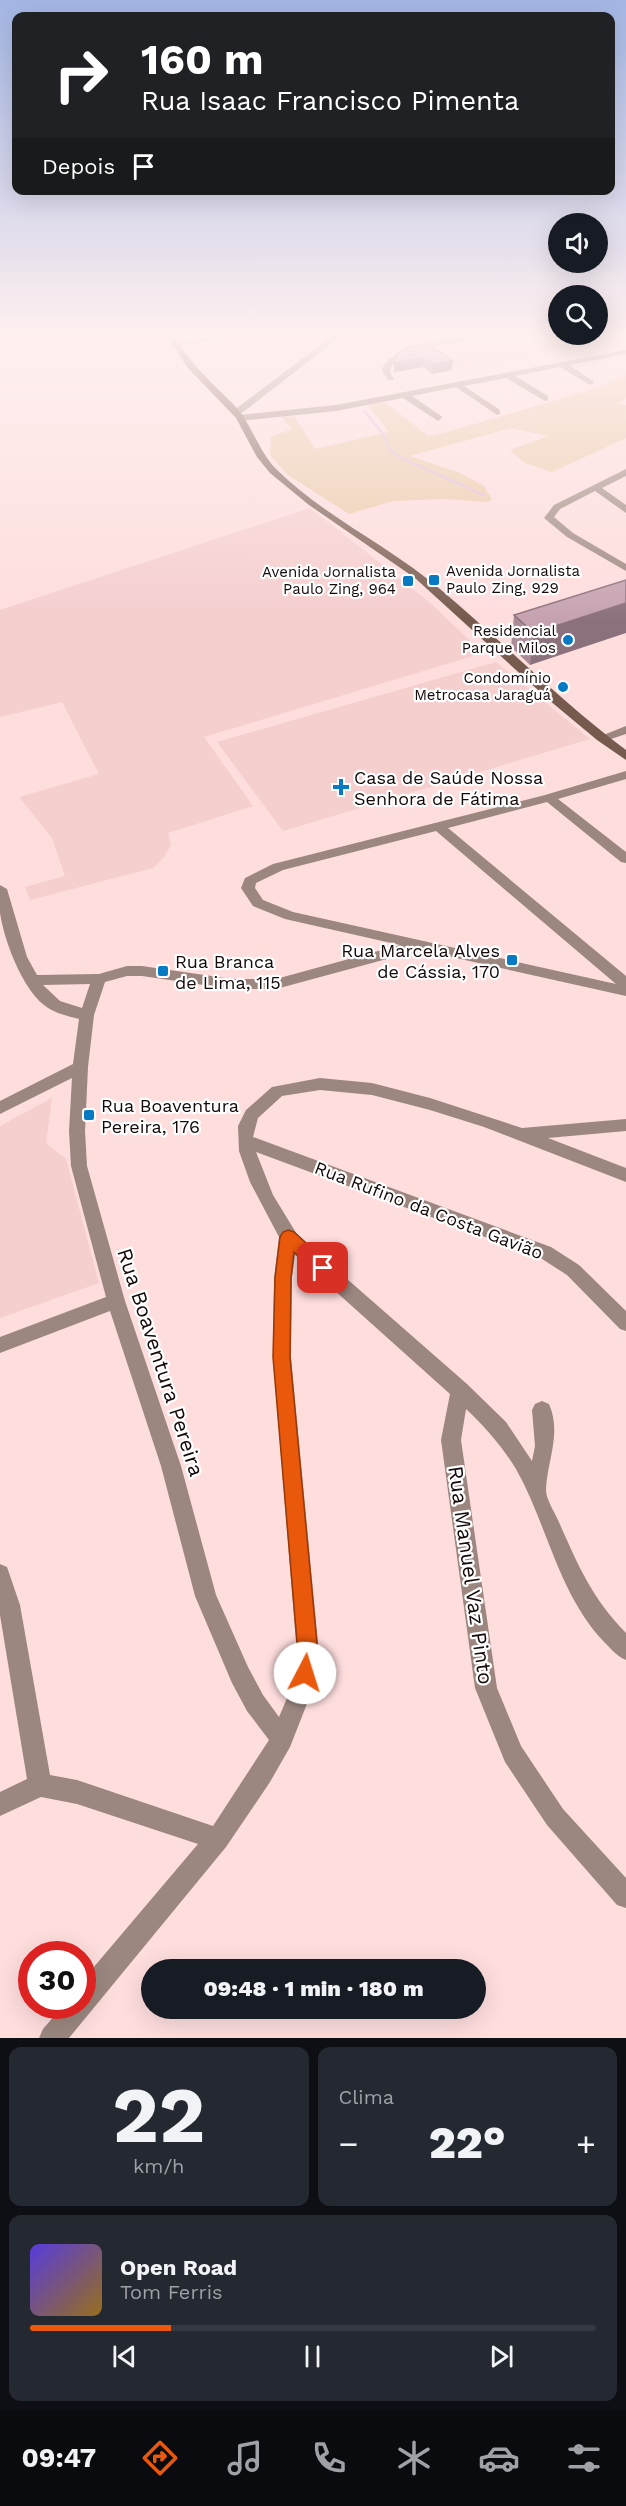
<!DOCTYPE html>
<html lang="pt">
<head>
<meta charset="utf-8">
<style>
  :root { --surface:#171b24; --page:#242831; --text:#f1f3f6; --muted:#9ea1a6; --line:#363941; --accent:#ea580c }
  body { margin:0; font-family:"Work Sans",sans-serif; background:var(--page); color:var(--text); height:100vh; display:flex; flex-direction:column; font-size:22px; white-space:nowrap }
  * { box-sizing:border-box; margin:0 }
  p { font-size:20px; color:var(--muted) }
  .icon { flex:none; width:33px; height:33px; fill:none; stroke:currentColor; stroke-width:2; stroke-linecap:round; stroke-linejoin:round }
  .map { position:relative; height:2038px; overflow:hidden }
  .side { display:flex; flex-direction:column; gap:9px; padding:9px; background:#0d0f14; flex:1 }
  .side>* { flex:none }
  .hud { position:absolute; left:12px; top:12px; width:603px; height:183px; border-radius:12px; box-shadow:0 6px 24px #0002; background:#202124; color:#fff; overflow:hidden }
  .fabs { position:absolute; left:548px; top:213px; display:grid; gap:12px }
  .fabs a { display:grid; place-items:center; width:60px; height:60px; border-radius:50%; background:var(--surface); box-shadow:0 6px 24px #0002; font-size:30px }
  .speed { position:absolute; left:18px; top:1941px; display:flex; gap:12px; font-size:30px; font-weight:700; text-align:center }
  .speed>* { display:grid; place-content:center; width:78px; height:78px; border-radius:50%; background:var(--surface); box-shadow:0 6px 24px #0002; line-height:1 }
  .speed .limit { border:9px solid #d22; background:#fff; color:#111 }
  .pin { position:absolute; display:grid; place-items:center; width:51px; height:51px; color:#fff; margin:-26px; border-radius:12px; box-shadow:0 3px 9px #0006 }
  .me { position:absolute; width:66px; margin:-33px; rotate:5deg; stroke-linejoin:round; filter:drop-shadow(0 0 4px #0008) }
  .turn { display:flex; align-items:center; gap:21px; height:126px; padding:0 30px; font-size:27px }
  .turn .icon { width:78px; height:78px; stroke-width:2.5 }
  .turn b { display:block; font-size:42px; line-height:51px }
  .then { display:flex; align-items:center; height:57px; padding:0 30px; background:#0003; gap:12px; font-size:22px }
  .big { font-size:45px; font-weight:800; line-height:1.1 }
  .side .widget { flex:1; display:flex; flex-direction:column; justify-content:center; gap:9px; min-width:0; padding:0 21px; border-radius:12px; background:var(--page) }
  .side .dial { align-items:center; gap:0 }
  .dial b { font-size:78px; line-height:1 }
  .song { display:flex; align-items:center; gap:18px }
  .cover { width:72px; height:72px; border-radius:9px; background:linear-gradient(135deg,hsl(250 70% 55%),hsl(40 70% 35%)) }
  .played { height:6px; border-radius:3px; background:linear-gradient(90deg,var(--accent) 25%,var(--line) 25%) }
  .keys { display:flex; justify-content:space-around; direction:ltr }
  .heat { display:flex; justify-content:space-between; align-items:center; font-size:33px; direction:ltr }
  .side .tiles { flex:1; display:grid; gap:9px; grid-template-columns:1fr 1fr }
  .widget:last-child { grid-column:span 2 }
  .trip { position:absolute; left:141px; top:1959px; width:345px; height:60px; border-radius:30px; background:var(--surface); box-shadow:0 6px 24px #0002; font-weight:800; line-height:60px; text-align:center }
  .menu { display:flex; height:96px; justify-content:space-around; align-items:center; background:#090b0e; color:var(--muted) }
  .menu .icon { width:42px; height:42px }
  .menu .on { color:var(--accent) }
  .menu b { font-size:27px; color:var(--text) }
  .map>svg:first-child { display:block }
</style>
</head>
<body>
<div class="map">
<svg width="626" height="2038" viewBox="0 0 626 2038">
  <rect width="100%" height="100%" fill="#fedddd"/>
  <path fill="#f5cece" d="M497 334H626V338L458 370 426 348Z
    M310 508 427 600 483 653 204 737 253 806 168 833 171 845 164 857 153 868 30 900 25 887 65 876 52 838 19 797 99 774 62 702 0 717V610Z
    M496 662 590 739 283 831 217 742Z
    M52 1098 46 1143 66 1159 99 1283 0 1318V1126Z"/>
  <path fill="#e9caa7" d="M626 375V398L618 404 626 405V438L552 472 525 463 510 450 548 436 511 428 410 456 460 473 484 486 492 500 486 502 444 499 393 501 349 514 288 475 270 455 271 437 292 429 281 417 294 416 315 449 389 432 368 405 385 402 428 436 448 432 596 388Z"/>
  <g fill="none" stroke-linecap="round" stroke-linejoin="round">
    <path stroke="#dcbadd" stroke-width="2" d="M364 411 383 434 389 449 401 458 484 495"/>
    <path fill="#9b877f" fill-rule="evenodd" d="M224 334H243L174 347 170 345Z
      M335 334H344L239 415H233V411Z
      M473 334H489C466 346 397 343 390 371L394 380H388L382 371C389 344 449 340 473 334Z
      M626 350V354L569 365 593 381 594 383 590 385 560 367 515 376 548 396V400L545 401 506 378 464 386 500 410V414L497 415 456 387 412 396 441 416 442 418 438 421 403 398 336 411 240 421 236 418 240 415 336 405Z
      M626 469V476L602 488 626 505V513L595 491 560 509 554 517 573 533 626 564V571L567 537 544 518 554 505Z
      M626 726V734L602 742 596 738Z
      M626 771V779L558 799 626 852V863L621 862 547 802 448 828 626 976V996L420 950 276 989H232L142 976H127L105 982 94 1015 88 1067 85 1131 87 1166 125 1301 181 1466 216 1595 248 1667 263 1695 279 1717 290 1691 297 1654 273 1357 274 1278 279 1237 250 1182 239 1151 238 1126 246 1110 272 1087 320 1078 372 1083 430 1098 522 1128 626 1119V1131L548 1138 626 1168V1182L484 1127 430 1110 372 1095 320 1090 282 1096 258 1118 253 1137 551 1247 579 1265 626 1311V1331L620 1329 567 1275 539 1257 256 1152 273 1195 298 1236 467 1384 506 1422 532 1461 535 1446 532 1410 535 1404 542 1401 549 1404C562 1433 547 1461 546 1490 546 1499 554 1511 558 1520 578 1565 591 1597 626 1633V1660C617 1656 612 1650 605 1643 558 1594 548 1526 516 1469 502 1446 485 1427 466 1409L461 1440 497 1688 521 1746 563 1809 626 1878V1908L617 1905 547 1825 505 1762 475 1688 441 1440 450 1394 295 1255 292 1278 291 1357 319 1654 312 1691 290 1747 270 1782 226 1847 69 2038H39L43 2029 63 2006H82V1981L198 1844 77 1804 41 1797 0 1816V1792L27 1779 0 1615V1564L7 1567 20 1605 50 1775 77 1780 213 1826 269 1740 247 1711 232 1683 195 1596 161 1466 110 1311 0 1353V1337L106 1297 71 1166 69 1131 72 1078 0 1114V1101L73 1064 79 1019C67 1016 54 1013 44 1005 22 988 4 940 0 913 0 904 0 894 0 885L7 889 27 957 37 975 99 974 127 966H142L232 979H276L400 945 285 919 253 906 241 888 245 878 273 864 545 795ZM436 831 616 984 293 912 263 900 255 888 256 883 283 870ZM90 984 82 1008 60 1001 43 985Z"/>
    <path fill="#765a4e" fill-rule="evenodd" d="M166 334H174C189 364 213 383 236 407 252 425 258 450 275 468 323 516 388 545 440 589 503 642 560 701 626 750V760L597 740 549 700 415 578 309 505 270 473 257 457 236 418 187 367Z"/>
  </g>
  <path fill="#aa8b98" d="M397 354 453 361 452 370 432 374 423 367 394 372Z
    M626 580 530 665 511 647 514 615Z"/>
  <path fill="#8b717c" d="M424 358 423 367 394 372V363Z
    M453 361 452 370 432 374V364Z
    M626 603V633L530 665 534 633Z"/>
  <path fill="#c6a2b1" stroke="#8b717c" stroke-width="1.5" d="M426 342 453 361 432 364 424 358 394 363 397 354 407 348Z
    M626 580V603L534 633 514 615Z"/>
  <linearGradient id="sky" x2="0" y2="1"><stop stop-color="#a3b6e4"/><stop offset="0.54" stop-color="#fff0f0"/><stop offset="1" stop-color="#fff0f0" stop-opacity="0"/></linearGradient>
  <rect width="626" height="620" fill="url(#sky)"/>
  <path fill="#ea580c" stroke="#983908" stroke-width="1.5" d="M288 1230 294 1232 328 1263 331 1268 328 1272C315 1277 303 1260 294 1252L291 1278 290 1357 318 1654 312 1680 305 1683 298 1680 295 1673 298 1654 273 1357 275 1278 280 1237 283 1232Z"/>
  <g fill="#087ac4" stroke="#fff" stroke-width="2">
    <rect x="428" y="574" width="12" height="12" rx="3"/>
    <rect x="402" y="575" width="12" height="12" rx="3"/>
    <circle cx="568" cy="640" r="6"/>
    <circle cx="563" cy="687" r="6"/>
    <path d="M338 778h6v6h6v6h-6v6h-6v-6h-6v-6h6z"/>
    <rect x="506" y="954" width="12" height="12" rx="3"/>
    <rect x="157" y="965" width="12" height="12" rx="3"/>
    <rect x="83" y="1109" width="12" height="12" rx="3"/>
  </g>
  <g text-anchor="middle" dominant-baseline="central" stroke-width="4.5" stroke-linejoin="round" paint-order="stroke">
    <g font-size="15" fill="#150909" stroke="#fff" text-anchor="end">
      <text x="446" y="571" text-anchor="start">Avenida Jornalista<tspan x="446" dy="17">Paulo Zing, 929</tspan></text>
      <text x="396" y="572">Avenida Jornalista<tspan x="396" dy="17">Paulo Zing, 964</tspan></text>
      <text x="556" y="631">Residencial<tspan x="556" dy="17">Parque Milos</tspan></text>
      <text x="551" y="678">Condomínio<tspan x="551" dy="17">Metrocasa Jaraguá</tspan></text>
    </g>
    <g font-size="18" fill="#150909" stroke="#fff" text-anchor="start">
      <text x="354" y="777">Casa de Saúde Nossa<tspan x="354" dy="21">Senhora de Fátima</tspan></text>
      <text x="500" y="950" text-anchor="end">Rua Marcela Alves<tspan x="500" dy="21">de Cássia, 170</tspan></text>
      <text x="175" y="961">Rua Branca<tspan x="175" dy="21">de Lima, 115</tspan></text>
      <text x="101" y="1105">Rua Boaventura<tspan x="101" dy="21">Pereira, 176</tspan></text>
    </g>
    <g font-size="18" fill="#150909" stroke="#fff">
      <text transform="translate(429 1210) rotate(21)">Rua Rufino da Costa Gavião</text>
    </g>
    <g font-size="21" fill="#150909" stroke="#fff">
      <text transform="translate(161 1362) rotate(72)">Rua Boaventura Pereira</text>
      <text transform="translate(471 1575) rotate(82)">Rua Manuel Vaz Pinto</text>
    </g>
  </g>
</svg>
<div class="fabs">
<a><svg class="icon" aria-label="sound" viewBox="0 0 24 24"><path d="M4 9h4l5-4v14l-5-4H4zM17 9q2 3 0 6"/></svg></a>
<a><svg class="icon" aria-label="search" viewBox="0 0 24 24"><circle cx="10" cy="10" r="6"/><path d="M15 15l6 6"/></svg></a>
</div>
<div class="speed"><div class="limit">30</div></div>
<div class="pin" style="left:323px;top:1268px;background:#d93025"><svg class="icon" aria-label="arrive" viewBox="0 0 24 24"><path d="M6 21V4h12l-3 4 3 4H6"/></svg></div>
<svg class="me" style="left:305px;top:1673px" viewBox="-20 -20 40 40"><circle r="19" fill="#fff"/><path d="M0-13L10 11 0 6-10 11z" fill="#ea580c"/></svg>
<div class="trip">09:48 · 1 min · 180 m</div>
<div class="hud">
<div class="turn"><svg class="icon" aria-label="right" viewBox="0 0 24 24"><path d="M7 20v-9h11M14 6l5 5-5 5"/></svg><div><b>160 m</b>Rua Isaac Francisco Pimenta</div></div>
<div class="then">Depois<svg class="icon" aria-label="arrive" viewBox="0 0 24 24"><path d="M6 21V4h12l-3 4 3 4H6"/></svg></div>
</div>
</div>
<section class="side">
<div class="tiles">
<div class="widget dial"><b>22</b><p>km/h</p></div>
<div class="widget"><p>Clima</p>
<div class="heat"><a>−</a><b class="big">22°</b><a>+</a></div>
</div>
<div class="widget">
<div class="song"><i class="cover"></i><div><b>Open Road</b><p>Tom Ferris</p></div></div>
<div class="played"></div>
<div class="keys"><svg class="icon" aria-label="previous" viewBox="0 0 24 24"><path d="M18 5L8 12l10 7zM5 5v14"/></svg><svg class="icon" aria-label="pause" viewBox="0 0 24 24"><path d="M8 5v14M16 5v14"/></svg><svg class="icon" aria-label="next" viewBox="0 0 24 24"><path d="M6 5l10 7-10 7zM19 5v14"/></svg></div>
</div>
</div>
</section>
<nav class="menu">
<b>09:47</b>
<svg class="icon on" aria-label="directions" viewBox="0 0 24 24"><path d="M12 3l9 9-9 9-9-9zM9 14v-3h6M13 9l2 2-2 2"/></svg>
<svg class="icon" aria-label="music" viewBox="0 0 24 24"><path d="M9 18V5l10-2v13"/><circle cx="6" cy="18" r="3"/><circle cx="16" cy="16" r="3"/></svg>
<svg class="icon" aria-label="phone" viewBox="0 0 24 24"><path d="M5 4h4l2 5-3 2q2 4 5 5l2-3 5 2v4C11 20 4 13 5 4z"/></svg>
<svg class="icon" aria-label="climate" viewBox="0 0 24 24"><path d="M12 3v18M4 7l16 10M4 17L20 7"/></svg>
<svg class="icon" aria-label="car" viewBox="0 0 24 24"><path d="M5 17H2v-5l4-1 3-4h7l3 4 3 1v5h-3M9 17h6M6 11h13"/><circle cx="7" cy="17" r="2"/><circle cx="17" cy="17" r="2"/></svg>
<svg class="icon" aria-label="filters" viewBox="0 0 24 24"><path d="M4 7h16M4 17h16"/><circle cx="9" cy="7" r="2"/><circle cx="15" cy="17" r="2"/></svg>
</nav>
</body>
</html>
